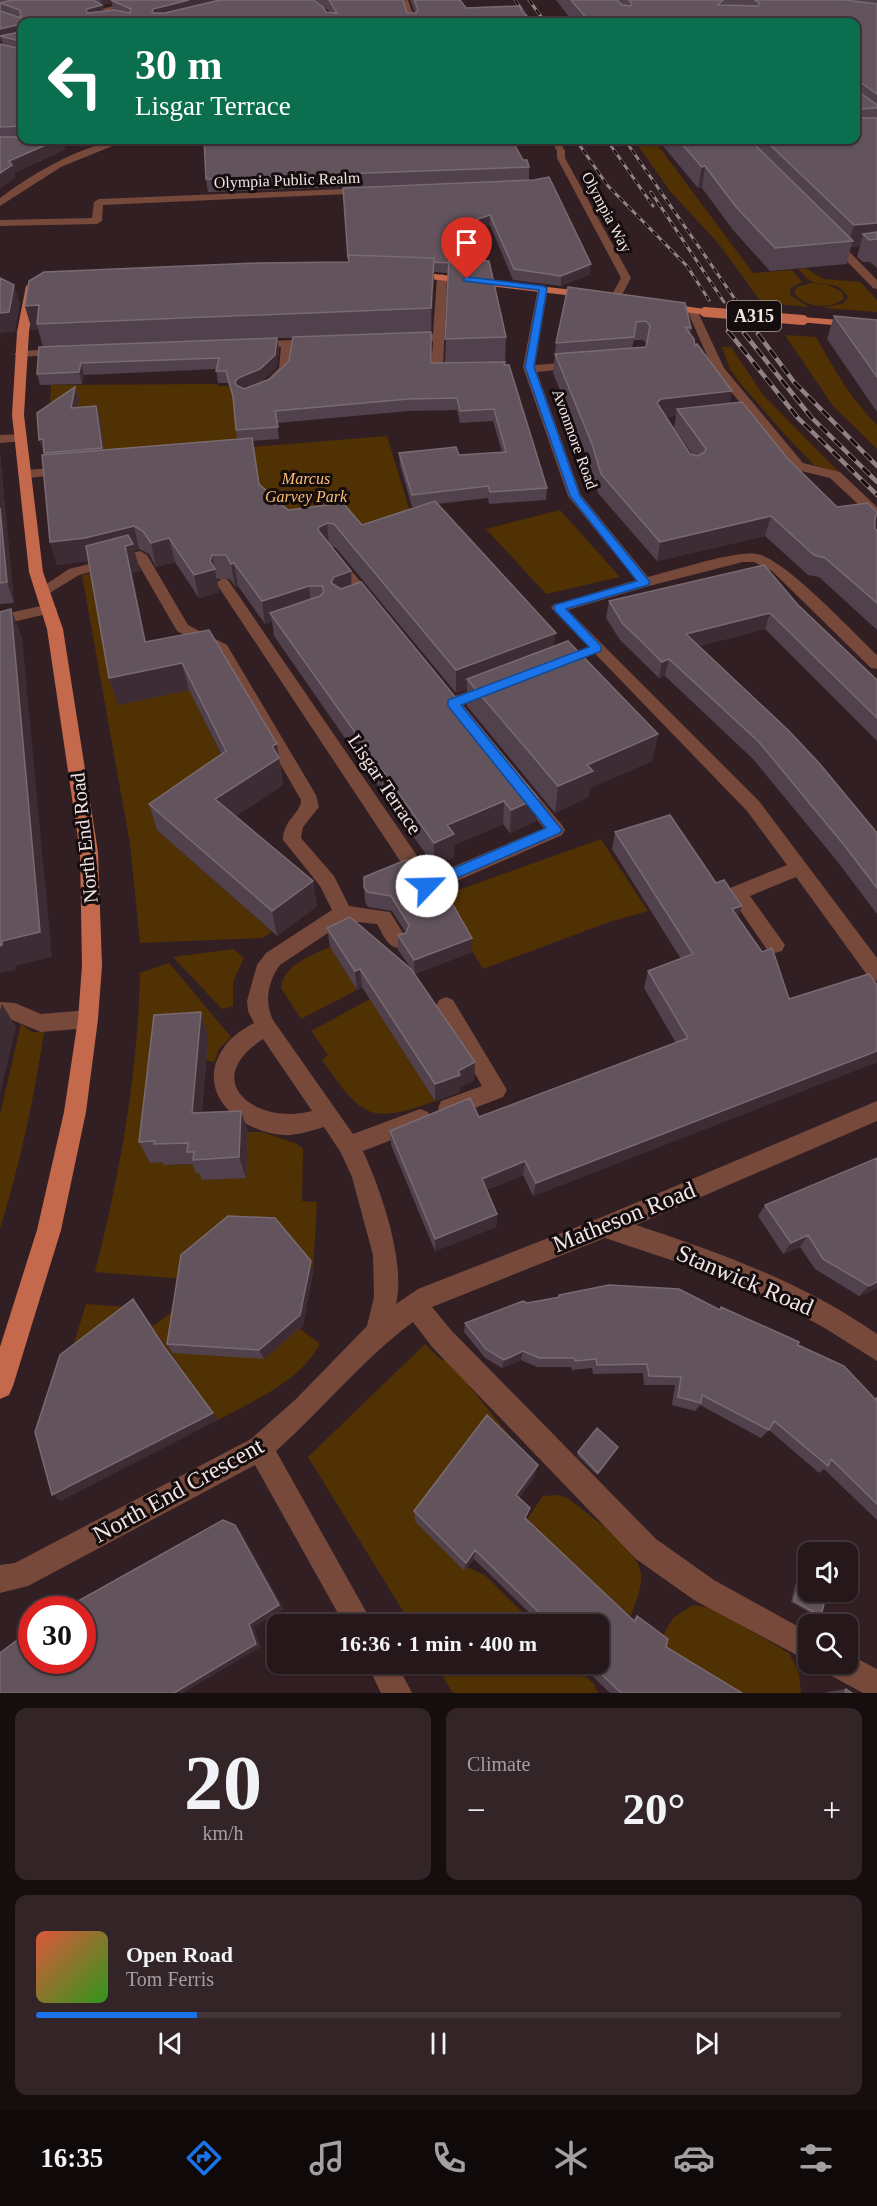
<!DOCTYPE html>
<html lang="en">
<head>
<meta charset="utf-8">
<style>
  :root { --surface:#26171a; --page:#322427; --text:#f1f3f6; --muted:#a49fa2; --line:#423639; --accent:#1a73e8 }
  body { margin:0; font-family:"Times New Roman",serif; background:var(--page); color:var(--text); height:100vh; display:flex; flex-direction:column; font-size:22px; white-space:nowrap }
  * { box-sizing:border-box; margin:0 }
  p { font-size:20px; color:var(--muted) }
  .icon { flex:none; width:33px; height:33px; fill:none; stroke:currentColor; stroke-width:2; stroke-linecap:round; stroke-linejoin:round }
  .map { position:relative; height:1693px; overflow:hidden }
  .details { display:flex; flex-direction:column; gap:15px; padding:15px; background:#150d0e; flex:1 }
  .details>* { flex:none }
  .top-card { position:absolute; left:18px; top:18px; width:842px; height:126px; border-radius:12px; box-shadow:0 2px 4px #0004,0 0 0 2px var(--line); background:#0b6e4f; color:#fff; overflow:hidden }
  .buttons { position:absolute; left:798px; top:1542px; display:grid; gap:12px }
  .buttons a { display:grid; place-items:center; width:60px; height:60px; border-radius:12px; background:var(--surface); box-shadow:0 2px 4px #0004,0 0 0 2px var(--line); font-size:30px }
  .speed { position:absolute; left:18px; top:1596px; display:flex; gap:12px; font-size:30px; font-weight:700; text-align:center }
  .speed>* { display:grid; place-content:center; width:78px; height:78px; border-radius:50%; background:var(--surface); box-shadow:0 2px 4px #0004,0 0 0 2px var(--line); line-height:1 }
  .speed .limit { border:9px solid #d22; background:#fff; color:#111 }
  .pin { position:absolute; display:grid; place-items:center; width:51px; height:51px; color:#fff; margin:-62px -26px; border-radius:50% 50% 50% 0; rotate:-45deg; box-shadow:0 0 6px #0007 }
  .pin .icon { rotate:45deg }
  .me { position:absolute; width:66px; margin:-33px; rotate:66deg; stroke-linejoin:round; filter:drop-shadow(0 0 4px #0008) }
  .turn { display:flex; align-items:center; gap:21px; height:126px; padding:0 18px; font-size:27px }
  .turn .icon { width:78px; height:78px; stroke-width:2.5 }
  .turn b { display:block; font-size:42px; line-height:51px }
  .big { font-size:45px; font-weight:700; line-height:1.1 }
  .details .widget { flex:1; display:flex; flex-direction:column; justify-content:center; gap:9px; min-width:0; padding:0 21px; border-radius:12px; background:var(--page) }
  .details .dial { align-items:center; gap:0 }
  .dial b { font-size:78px; line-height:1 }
  .song { display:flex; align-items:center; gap:18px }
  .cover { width:72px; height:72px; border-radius:9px; background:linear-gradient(135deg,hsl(10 70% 55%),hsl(110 70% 35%)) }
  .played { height:6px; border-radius:3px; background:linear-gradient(90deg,var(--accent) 20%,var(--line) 20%) }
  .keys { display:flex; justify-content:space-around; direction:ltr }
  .heat { display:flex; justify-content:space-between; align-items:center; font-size:33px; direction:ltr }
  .details .tiles { flex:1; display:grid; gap:15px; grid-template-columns:1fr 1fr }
  .widget:last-child { grid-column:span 2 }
  .trip { position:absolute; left:267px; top:1614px; width:342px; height:60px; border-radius:12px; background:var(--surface); box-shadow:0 2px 4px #0004,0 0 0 2px var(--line); font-weight:700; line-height:60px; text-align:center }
  .tab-bar { display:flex; height:96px; justify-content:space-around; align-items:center; background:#0f090a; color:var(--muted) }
  .tab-bar .icon { width:42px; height:42px }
  .tab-bar .current { color:var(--accent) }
  .tab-bar b { font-size:27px; color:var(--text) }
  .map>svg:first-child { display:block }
</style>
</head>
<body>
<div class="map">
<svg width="877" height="1693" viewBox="0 0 877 1693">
  <rect width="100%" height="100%" fill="#321f23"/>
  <path fill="#503104" d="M634 140H654L753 273 792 270 802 282 791 288 790 295 809 307 762 303 718 243 670 191Z
    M805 268 824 279 860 282 877 300V312L823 308 844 303 848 297C837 278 820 288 809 280 805 277 802 272 798 269Z
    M811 283 828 285 842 292 844 298C832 311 803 307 794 293L797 287Z
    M785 335 816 337C834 369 851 399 877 425V449L833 406Z
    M722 347H731L764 396 839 472 814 465 788 438 740 383 730 369Z
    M218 384V386H248L243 406 238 448 387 436 412 518 267 537 105 459 92 444 100 418 49 422 51 385Z
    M560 510 620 577 546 594 486 529Z
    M94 573 118 705 189 690 232 777 157 830 272 932 262 938 140 943 130 844 82 575Z
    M601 839 648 911 609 922 483 969 439 897Z
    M330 947 357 990 301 1019 281 988C284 964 311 956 330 947Z
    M233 949 244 958 233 982V1006L222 1009 173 957Z
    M169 963 231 1037 219 1049 214 1062 206 1060 208 1036 165 1165 197 1164 248 1132H262L297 1144 303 1149 302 1201 317 1202 313 1272 278 1229 184 1279 95 1272C120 1174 138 1074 140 973Z
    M370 999 435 1101C367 1126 361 1115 322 1060L328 1055 311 1031Z
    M21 1024 32 1032H44C34 1099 20 1164 0 1229V1114Z
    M86 1304 140 1308 68 1363Z
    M180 1306 299 1328 320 1344C299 1382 255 1400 218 1420L152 1327Z
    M425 1344 440 1359 449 1361 517 1445 467 1567 486 1576 534 1624H411L308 1457Z
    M558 1495 568 1498C587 1514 639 1549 641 1574 643 1590 631 1612 627 1627L521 1528 543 1496Z
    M693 1605 712 1608 789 1653 799 1672 801 1693H724L658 1644 673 1618Z
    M435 1664H573L594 1684 598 1693H453Z"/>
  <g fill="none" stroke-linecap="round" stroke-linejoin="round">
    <path fill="#76493b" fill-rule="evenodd" d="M137 0 139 3 101 12 98 10Z
      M402 0H408L416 22H409Z
      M49 140H75L71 143 20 148 0 147V141Z
      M115 140H127L61 167 0 206V198C35 172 72 151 115 140Z
      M551 140H559L565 151V158L631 278 619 300 615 301 610 298 621 278 557 158V151Z
      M367 188 370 189V193L103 205 102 221 97 224 0 226V220L92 218 94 202 99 199Z
      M827 237H835L877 280V289L873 288 827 241Z
      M442 274 447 277 443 367 453 366 459 370C453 376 437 377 431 371L433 341H407L401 338 407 335 433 334 437 277Z
      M543 285 548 288 535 365 576 362 582 365 576 368 537 372 581 495 648 577C672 571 736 550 757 554 785 559 853 632 877 655V669L871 668 772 571 754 562H743L649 586 568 610 759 801 877 958V981L870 979 796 877 750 896 785 945 782 951 775 953 768 951 728 893 730 888 787 865 747 811 551 608 553 605 636 580 568 496 523 367 538 288Z
      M692 307 697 310 724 368 803 463 840 472 877 507V518L872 517 830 478 793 469 713 369 687 310Z
      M316 339 320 340V344L292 346 291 369 275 386H267V380L279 368 281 347H254L250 346V342Z
      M61 349 67 352 65 354 20 357 14 354 20 351Z
      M21 434 25 435 27 438 25 441 0 443V435Z
      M68 467 73 468 75 471 73 474 25 478 18 474 25 470Z
      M140 551 147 555 188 625 227 645 316 795 319 807 303 827 301 838 334 876 349 906 390 912 408 941 405 947C389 952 384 936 377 924L346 921 280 965C268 981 264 1002 273 1020L353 1134 420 1109 428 1112 431 1119 428 1126 363 1151C381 1190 406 1262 396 1304L418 1289 602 1217 877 1101V1121L636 1225C721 1253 804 1283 877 1334V1361L823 1327 769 1298 692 1267 605 1238 432 1307 451 1330 656 1539 714 1580 808 1632V1661L694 1600 636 1559 433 1348 413 1322C363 1359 323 1409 276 1451L373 1624H344L255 1465 28 1586 0 1593V1565L15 1563 251 1439 296 1399 367 1326 374 1297 373 1255 352 1177 341 1153 324 1127C310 1131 296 1136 282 1135 238 1131 192 1090 225 1046 232 1036 243 1029 254 1023L248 1011 247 1001 257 965 266 953 332 910 320 886 283 840C283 820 301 813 301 800L216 652 177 631 136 560 79 575 48 594H38L36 591 69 569ZM263 1039 312 1111C256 1126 198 1081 263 1039Z
      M335 556 340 557 376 600 378 603 376 606H366L330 563 328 560 330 557Z
      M223 578 228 580 431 876 544 828 515 793 512 788 515 783 521 782 527 783 562 825 565 830 562 835 434 891 427 893 420 891 216 583Z
      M50 604 57 609 55 612 0 625V615Z
      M490 684 496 685 498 689 496 693 452 709 446 707 444 703 446 699Z
      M446 997 453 1000 507 1090 503 1097 449 1118 441 1115 438 1108 441 1101 482 1086 436 1006 439 1000Z
      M0 1002 15 1003 41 1014 88 1010 95 1013 98 1019 95 1025 88 1028 41 1032 12 1020H0Z
      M848 1654 877 1669V1693H863L828 1674 824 1664H848Z
      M367 1664H397L412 1693H381Z"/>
    <path fill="#c4694c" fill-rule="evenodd" d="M409 271 591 292 596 295 591 298 405 276 404 274Z
      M31 283 36 286 29 332 24 415 43 572 63 629 98 852 102 966 98 1019 86 1112 61 1230 13 1386 9 1395 0 1399V1347L37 1230 64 1112 78 1019 82 966 80 852 47 629 29 572 12 415 17 332 26 286Z
      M662 303 705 309 710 312 705 315 658 308 657 306Z
      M803 317 877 323V329L799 322V318Z"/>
    <defs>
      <path id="rail-far1" d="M515 0 530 22
        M529 0 545 22
        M576 140 608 186 687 266 709 300
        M607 140 653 206
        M625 140 737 302
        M651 192 724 302"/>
      <path id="rail" d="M728 331 798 418 877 495
        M744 333 811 417 877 482
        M758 334 794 382 877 466"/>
    </defs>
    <use href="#rail-far1" stroke="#928285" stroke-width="3"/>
    <use href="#rail" stroke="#928285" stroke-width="4.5"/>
    <use href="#rail-far1" stroke="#140c0d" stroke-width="2" stroke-dasharray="6" stroke-linecap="butt"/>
    <use href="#rail" stroke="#140c0d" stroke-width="3" stroke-dasharray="10" stroke-linecap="butt"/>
    <path stroke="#c4694c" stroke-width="10" d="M705 312 803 320"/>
  </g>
  <path fill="#51414c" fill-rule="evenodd" d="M0 0H403L407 13H415L410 0H460L466 8 530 22H22V140L65 146 64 150 14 173 15 178 0 188V44L3 45 2 41H0ZM112 3 113 10 104 11 102 4ZM323 7 331 12H326Z
    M556 0H877V268L870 262H863L857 257 860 246 851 247 847 264 770 271 733 230 702 188H698L658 140H855V22H573Z
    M523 160 529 167V180L208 192 206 179Z
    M534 180 590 274 561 286 513 280 490 225 477 229 485 261 506 337 505 365 547 488 546 500 489 504 488 498 437 504 554 647 658 734 652 761 590 788 588 797 555 813 467 706V689L456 693 336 548 331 546 352 585 536 821 510 833 503 824 454 845V857L434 866 274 636 272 622 265 624 238 586 235 587 230 579H217L219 592 199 598 175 562 156 567 149 554 139 549 134 550 140 571 132 573 146 642 209 630 277 744 283 785 236 816 313 881 317 906 277 936 157 830 149 804 221 754 189 690 118 705 109 678 88 561 57 565 50 542 45 455 44 452H43L75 387 79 399 77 407 96 406 100 418 104 450 237 439 234 403 228 383H218L216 369 84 375 82 384 40 385 37 374 43 347 38 329 32 330 25 306 348 262ZM434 272 448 273 445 363H431V332ZM277 338H293L289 361 270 379 244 389H243L262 381 277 367 279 349ZM457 410 460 423 493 421 502 452 459 455 399 453 400 465 412 507 422 506 362 525 288 510 259 484 252 441 279 439 277 423 409 411Z
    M568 287 691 328 690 334 695 346 732 391 729 403 788 459 837 507 877 512V516L875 523V529L877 530V630L819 577 808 575 765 536 657 561 598 493 589 463 553 373 556 343ZM634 340H643L647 344 646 347 632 348ZM676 416 674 428 693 455 690 454 666 417Z
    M834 316 877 320V412L827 339Z
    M0 454 14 603 0 604Z
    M609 601 798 605 877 680V741L765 629 699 646 877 833V914L837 861 753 759 665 676 659 678 620 640 606 618Z
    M615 832 738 917 789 999 877 985V1062L533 1196 523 1175 487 1190 497 1214 496 1227 435 1251 391 1145 390 1131 479 1117 676 1043 644 988 648 971 681 959 612 849Z
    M419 878 472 938V952L415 974 398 950V935L406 933 392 911 368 907 365 902 364 887Z
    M327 928 475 1062 474 1080 460 1087 459 1092 435 1101 362 987 357 990 330 947Z
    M201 1012 208 1036 202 1112 241 1111 248 1132 246 1178 202 1180 199 1173H196L192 1164 164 1165 162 1162 150 1163 139 1142Z
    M877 1158V1288L859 1296 815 1269 800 1247 783 1254 758 1216 765 1205Z
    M313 1272 303 1325 264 1359 173 1353 167 1344Z
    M559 1295 720 1310 798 1345 875 1399 877 1397V1520L824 1469 819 1473 769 1430 761 1438 700 1405 695 1411 672 1405 675 1385H644L643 1373 593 1374 592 1368 572 1370 571 1367H537L521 1360 502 1368 485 1358 464 1332 465 1323 527 1303 559 1298Z
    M618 1447 597 1475 577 1455 578 1452Z
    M534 1477 519 1498 525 1519 633 1619 637 1616 666 1647 742 1693H610L580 1664H598V1624H541L474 1559 464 1571 415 1521 414 1511Z
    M805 1559 821 1616 818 1617 791 1602 801 1561Z
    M846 1689 852 1693H827V1692Z"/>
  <path fill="#3d2c34" d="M100 0H136H111L112 3 101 4Z
    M189 0H236L154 20 152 13 153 9Z
    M102 5 105 16 89 20 86 11 87 9Z
    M21 24 22 32 0 36 2 41H0V29Z
    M57 140H64L65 146 64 150 14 173 15 178 0 188V173L9 161Z
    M76 140H94L77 141Z
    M705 166 702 188H698L702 167Z
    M490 215V225L475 230V220Z
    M877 223V239L863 234 860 246 851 247 853 241 849 242 854 225Z
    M434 258V281L431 332V308Z
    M591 264 590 274 561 286V276Z
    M14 285 20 304 15 332 1 333 0 339V313Z
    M39 305 37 324 38 329 32 330 25 306Z
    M277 338 279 349 277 367 262 381 240 390 237 394 235 382Z
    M81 363 84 375 82 384 79 372Z
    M75 387 79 399 74 420 71 408Z
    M732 391 728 410 677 409 676 416 658 418 657 403 661 399Z
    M96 406 100 418 105 460 102 448Z
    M43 439 47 452H43L39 440Z
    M0 454 14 603 7 582 0 508Z
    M771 516 765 536 657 561 660 542Z
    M327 523 329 546 318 530 319 527Z
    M134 526 139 549 134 550 140 571 132 573 152 669 182 663 189 690 118 705 109 678 91 561 57 565 50 542Z
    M169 538 175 562 156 567 151 543Z
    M212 555 219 592 199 598 194 575 210 561Z
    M234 563 238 586 235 587 231 564Z
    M351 571 352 594 336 600 331 583 334 577Z
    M309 586 311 609 270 613 272 622 265 624 262 601Z
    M11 609 22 637 52 957 15 966 16 970 0 973V946Z
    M770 613 765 629 683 651 686 634Z
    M556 633 553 656 467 679V689L456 693V670Z
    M669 659 665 676 659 678 662 662Z
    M658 734 652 761 590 788 588 797 555 813 558 786 587 765Z
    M277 744 283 785 222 825 215 799 272 746Z
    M538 798 536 821 510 833 511 810Z
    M504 801 503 824 454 845V857L434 866V843L447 825Z
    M313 881 317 906 277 936 272 911Z
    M742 906 736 923 732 909Z
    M472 938V952L415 974 414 960Z
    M360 969 362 987 357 990 355 971Z
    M2 1004 16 1027 0 1094V1010Z
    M201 1012 208 1036 200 1135 192 1113Z
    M877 1051V1062L533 1196 536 1183Z
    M475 1062 474 1080 460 1087 459 1092 435 1101V1084Z
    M241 1111 248 1132 246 1178 239 1157Z
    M525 1161 523 1175 481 1192 482 1179Z
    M497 1214 496 1227 435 1251V1239Z
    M808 1235 800 1247 783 1254 791 1243Z
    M311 1261 313 1272 303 1325 264 1359 259 1350Z
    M877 1282V1288L859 1296 869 1286Z
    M523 1351 521 1360 502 1368 504 1360Z
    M213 1413 218 1420 61 1501 52 1495Z
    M538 1465 534 1477 513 1506 516 1495Z
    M235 1525 240 1530 284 1609 254 1627 261 1647 183 1693H174L249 1624Z
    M475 1550 474 1559 464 1571 466 1563Z"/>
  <path fill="#62535c" stroke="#796a72" stroke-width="1.5" d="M12 0H93L102 5 87 9 86 11 88 13 114 10 130 13 131 9 111 0H189L153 9 152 13H165L220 0H313L323 7 326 12 337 13 329 0H403L407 13H416L418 10 414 0H460L466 8 519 6 530 22H22V126L0 127V44L21 49 20 41 0 36 20 32 21 24 0 29V4V11L21 18 20 10 0 3Z
    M571 0H617L622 5 630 6 632 4 629 0H723L718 5 757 6 760 4 755 0H845L877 4V94L860 82 859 92 877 105V108L859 109V118H877V223L854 225 765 140H855V22H590Z
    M0 137H22V140H57L9 161 12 165 0 173Z
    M204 140H512L523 160H527L529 167 206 179Z
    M678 140H750L853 241 775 248 737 208 705 166 702 167Z
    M549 177 591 264 561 276 514 269 490 215 475 220 485 261 449 258V263L434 262V258L348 255V258L343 188 534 180Z
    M877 232V239L869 240 863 234Z
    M348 255 434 258 431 308 37 324 39 305 25 306 29 281 44 272 257 263 349 262Z
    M449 258 489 261 506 337 445 339Z
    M0 278 14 285 9 312 0 313Z
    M568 287 685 303 691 328 685 327 694 339 695 346 697 344 732 391 661 399 657 403 690 454 698 456 705 452 706 449 677 409 742 402 788 459 837 507 868 503 877 512V514L875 517V529L877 530V603L825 558 814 555 771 516 660 542 601 474 592 444 555 354 646 347 650 326 646 321 636 322 634 337 556 343Z
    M834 316 877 320V377Z
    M431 332V363L505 362 504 365H509L547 488 490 492 488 486 412 495 399 453 456 447 459 455 506 452 494 409 460 411 457 398 408 399 275 411 278 427 236 430 233 396 226 371H216L219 358 81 363 79 372 37 374 39 347 277 338 275 355 260 369 238 378 235 382 236 385 244 389 270 379 289 361 293 337Z
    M75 387 71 408 96 406 102 448 44 453 43 439 39 440 37 413Z
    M252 438 259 484 288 510 343 503 362 525 435 501 556 633 456 670 334 524 327 523 319 527 318 530 351 571 334 577 331 583 341 589 361 582 538 798 511 810 504 801 447 825 454 834 434 843 270 613 320 596 324 592 322 586H309L262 601 234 563 231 564 226 555H212L210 561 215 569 194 575 169 538 151 543 143 531 134 526 85 538 50 542 42 455Z
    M0 508 7 582 0 583Z
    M128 535 133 544 125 546 145 642 209 630 277 744 272 746 279 758 215 799 313 881 272 911 149 804 226 751 182 663 109 678 86 546Z
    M764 565 798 605 877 680V718L770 613 686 634 788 730 819 763 877 833V888L844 845 759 742 669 659 662 662 642 642 623 624 609 601Z
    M11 609 40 932 2 941V945L0 946V612Z
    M568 641 658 734 587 765 593 771 558 786 467 679Z
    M670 815 716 883 724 880 742 906 732 909 762 952 772 948 789 999 869 974 877 985V1051L536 1183 525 1161 482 1179 497 1214 435 1239 390 1131 470 1098 479 1117 688 1038 648 971 693 954 615 832Z
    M406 860 419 878 427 880 437 877 472 938 414 960 398 935 406 933 409 925 391 896 367 892 364 887V877Z
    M350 917 411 969 475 1062 458 1071 460 1075 435 1084 360 969 355 971 327 928Z
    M201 1012 192 1113 241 1111 239 1157 193 1160 194 1152H187L188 1143 154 1144 155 1141 139 1142 154 1015Z
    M877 1158V1282L869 1286 823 1259 808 1235 791 1243 765 1205Z
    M228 1216 275 1218 311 1261 300 1315 259 1350 167 1344 181 1255Z
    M609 1285 679 1289 720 1310 721 1307 799 1342 798 1345 844 1366 876 1400 877 1397V1504L831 1459 828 1466 774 1421 769 1430 702 1395 701 1403 678 1397 681 1377 649 1376 647 1364 597 1365 596 1359 575 1361 574 1358H539L523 1351 504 1360 486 1349 465 1323 523 1301 527 1303 560 1297 559 1295Z
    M133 1299 163 1345 213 1413 52 1495 35 1432 60 1355Z
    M487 1415 538 1465 516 1495 530 1508 525 1518 635 1622 637 1616 668 1639 666 1647 742 1693H621L591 1664H598V1624H551L475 1550 466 1563 414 1511Z
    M597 1428 618 1447 598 1473 578 1452Z
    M223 1520 235 1525 279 1605 249 1624 256 1644 174 1693H0V1653L32 1629V1660H82V1610H62Z
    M805 1559 808 1561V1592H827L821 1616 794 1601Z
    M846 1689 852 1693H845Z"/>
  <path fill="#1a73e8" stroke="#114b97" stroke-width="1.5" d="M467 277 543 286 547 288 534 367 580 496 650 582 648 585 566 609 601 646V651L461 705 562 830 560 833 427 891 422 890 420 886 422 882 546 828 448 706V700L589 647 554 610V605L637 581 570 496 525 367 539 290 464 281 463 279Z"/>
  <g text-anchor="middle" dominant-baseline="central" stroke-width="6" stroke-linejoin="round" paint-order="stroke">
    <g font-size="16" fill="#f1e4e6" stroke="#140c0d">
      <text transform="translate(287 180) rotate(-2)">Olympia Public Realm</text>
      <text transform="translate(607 212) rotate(62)">Olympia Way</text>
      <text transform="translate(575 439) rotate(70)">Avonmore Road</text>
    </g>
    <g font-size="16" font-style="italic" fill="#fdbe76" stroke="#140c0d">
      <text x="306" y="478">Marcus<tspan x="306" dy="18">Garvey Park</tspan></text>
    </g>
    <rect fill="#140c0d" stroke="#afa3a5" stroke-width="1.5" x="727" y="301" width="54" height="30" rx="4.5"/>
    <g font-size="18" font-weight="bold" fill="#f1e4e6">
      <text x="754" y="316">A315</text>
    </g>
    <g font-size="20" fill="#f1e4e6" stroke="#140c0d">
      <text transform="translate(385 784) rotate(56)">Lisgar Terrace</text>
      <text transform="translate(84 838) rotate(-96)">North End Road</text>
    </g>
    <g font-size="24" fill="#f1e4e6" stroke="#140c0d">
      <text transform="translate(624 1217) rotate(-22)">Matheson Road</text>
      <text transform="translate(745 1280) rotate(23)">Stanwick Road</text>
      <text transform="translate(178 1490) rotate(-29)">North End Crescent</text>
    </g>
  </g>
</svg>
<div class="buttons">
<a><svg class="icon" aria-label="sound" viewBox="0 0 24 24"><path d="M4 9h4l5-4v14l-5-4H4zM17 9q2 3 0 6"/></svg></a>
<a><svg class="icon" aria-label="search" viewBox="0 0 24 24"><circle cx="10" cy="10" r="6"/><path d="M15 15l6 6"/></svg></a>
</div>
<div class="speed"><div class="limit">30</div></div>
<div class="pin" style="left:467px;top:279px;background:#d93025"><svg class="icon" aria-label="arrive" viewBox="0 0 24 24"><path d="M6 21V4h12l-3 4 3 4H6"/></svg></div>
<svg class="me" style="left:427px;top:886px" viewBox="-20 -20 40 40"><circle r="19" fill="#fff"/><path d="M0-13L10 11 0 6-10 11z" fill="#1a73e8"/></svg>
<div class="trip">16:36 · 1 min · 400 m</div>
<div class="top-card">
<div class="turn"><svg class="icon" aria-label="left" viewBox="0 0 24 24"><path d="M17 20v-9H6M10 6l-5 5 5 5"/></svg><div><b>30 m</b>Lisgar Terrace</div></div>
</div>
</div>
<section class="details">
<div class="tiles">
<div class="widget dial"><b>20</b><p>km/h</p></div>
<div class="widget"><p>Climate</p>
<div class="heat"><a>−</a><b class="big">20°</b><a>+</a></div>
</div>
<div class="widget">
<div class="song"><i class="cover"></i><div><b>Open Road</b><p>Tom Ferris</p></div></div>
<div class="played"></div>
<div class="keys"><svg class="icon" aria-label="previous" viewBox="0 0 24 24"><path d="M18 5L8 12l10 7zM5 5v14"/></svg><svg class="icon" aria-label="pause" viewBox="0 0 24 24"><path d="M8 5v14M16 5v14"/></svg><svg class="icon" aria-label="next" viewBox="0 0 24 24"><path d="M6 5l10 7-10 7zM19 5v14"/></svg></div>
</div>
</div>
</section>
<nav class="tab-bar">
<b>16:35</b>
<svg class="icon current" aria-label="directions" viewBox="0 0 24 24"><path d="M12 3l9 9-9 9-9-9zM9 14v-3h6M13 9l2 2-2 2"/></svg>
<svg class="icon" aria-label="music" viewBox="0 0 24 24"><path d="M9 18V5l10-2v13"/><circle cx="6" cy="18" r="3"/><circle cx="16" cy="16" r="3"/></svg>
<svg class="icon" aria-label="phone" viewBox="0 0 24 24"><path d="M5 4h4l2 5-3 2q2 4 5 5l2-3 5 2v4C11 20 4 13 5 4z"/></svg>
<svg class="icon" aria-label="climate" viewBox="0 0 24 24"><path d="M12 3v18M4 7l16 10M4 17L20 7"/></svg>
<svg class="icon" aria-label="car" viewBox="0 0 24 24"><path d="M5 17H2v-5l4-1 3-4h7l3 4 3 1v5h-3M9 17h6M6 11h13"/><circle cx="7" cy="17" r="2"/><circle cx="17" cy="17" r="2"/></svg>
<svg class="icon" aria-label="filters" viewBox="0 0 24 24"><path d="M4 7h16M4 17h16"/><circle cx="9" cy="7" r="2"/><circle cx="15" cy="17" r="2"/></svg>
</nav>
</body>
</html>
